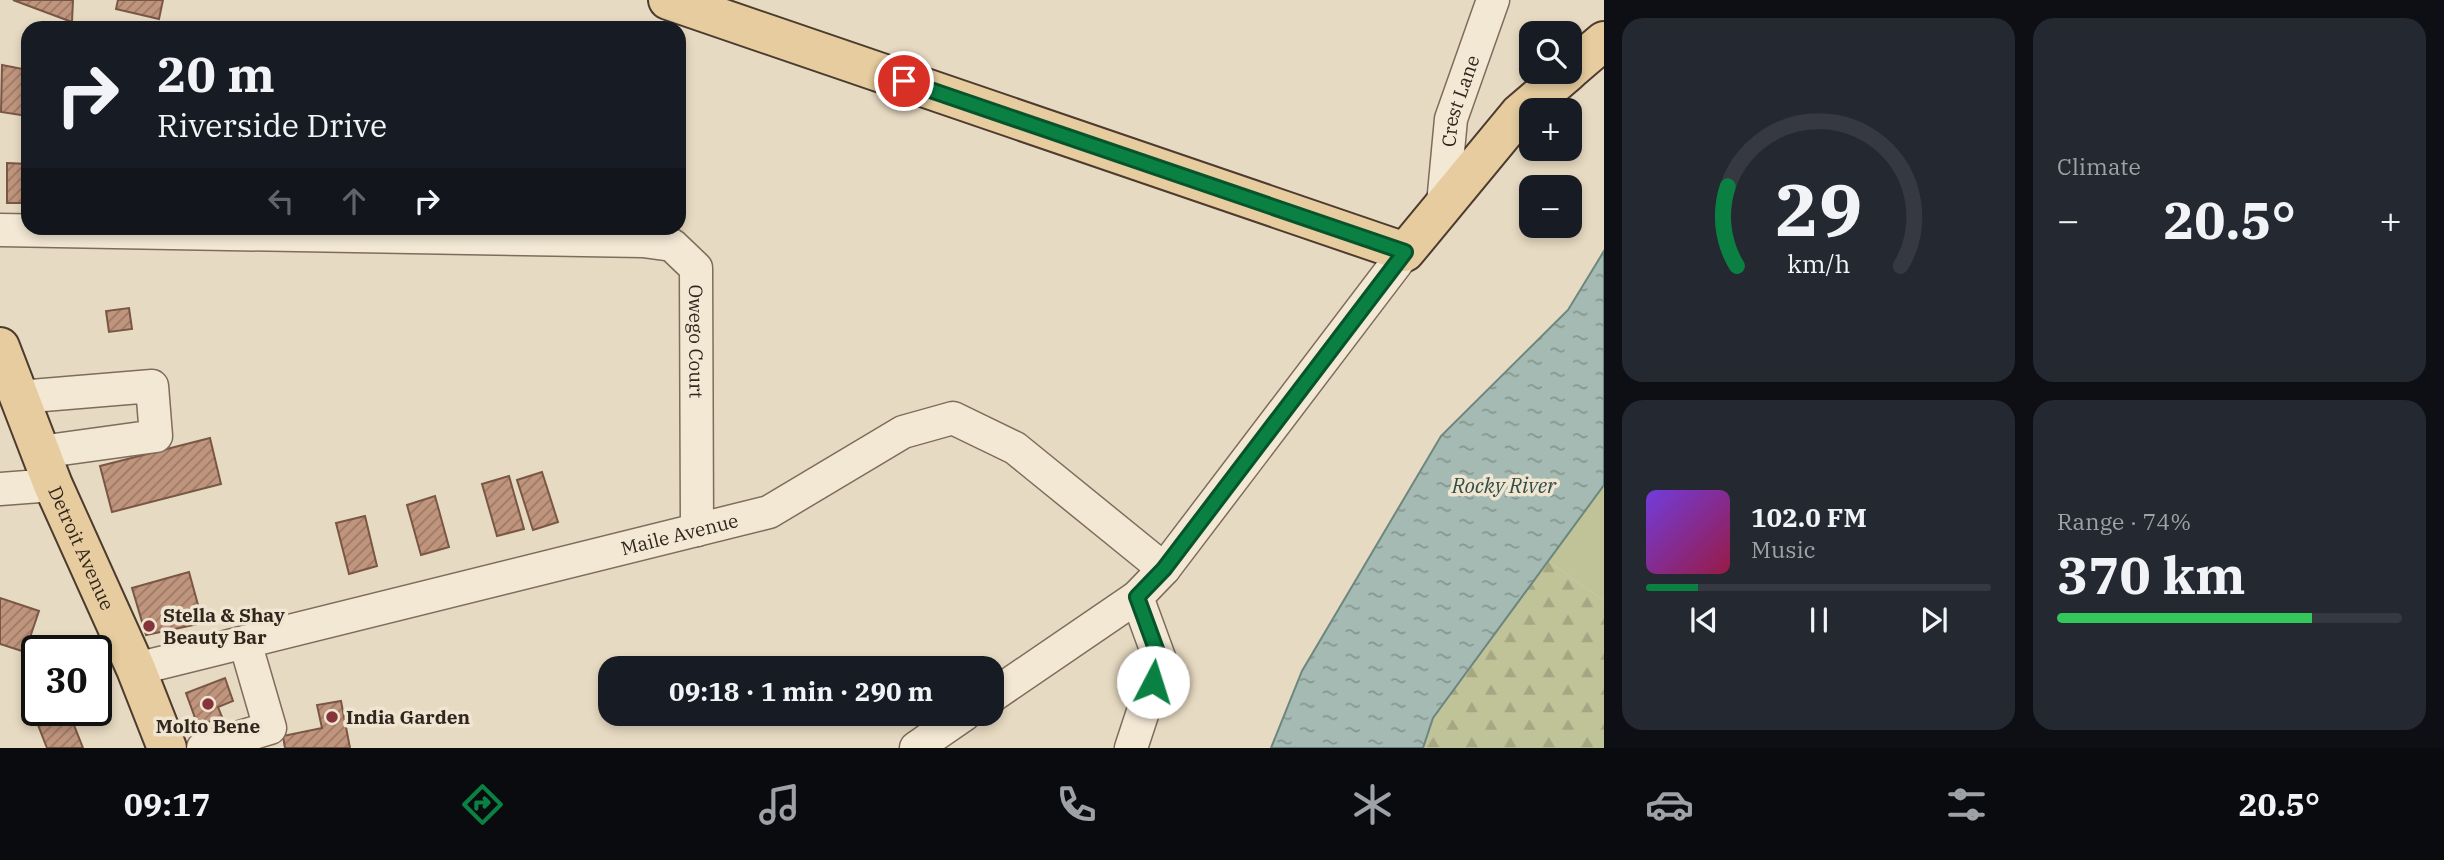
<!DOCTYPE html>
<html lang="en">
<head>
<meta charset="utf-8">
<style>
  :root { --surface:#171b24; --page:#242831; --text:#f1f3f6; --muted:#9ea1a6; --line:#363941; --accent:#0b8043 }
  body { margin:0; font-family:"IBM Plex Serif",serif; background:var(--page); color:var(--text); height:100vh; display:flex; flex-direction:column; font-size:26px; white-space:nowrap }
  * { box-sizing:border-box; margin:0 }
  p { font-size:23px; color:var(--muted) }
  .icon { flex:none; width:38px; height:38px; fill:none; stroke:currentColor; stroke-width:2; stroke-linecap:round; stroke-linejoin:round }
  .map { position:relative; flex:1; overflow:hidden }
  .side { display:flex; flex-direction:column; gap:18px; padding:18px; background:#0d0f14; width:840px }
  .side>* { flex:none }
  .guide { position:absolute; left:21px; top:21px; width:665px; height:214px; border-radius:21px; box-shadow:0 4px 10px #0003; background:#171b24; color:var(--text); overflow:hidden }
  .buttons { position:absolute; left:1519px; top:21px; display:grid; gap:14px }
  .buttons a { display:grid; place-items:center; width:63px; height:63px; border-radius:14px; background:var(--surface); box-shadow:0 4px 10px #0003; font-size:35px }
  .speed { position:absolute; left:21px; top:635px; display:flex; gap:14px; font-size:35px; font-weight:700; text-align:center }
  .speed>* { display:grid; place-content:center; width:91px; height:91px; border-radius:50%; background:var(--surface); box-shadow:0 4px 10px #0003; line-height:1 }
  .speed .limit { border:4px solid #111; border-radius:10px; background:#fff; color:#111 }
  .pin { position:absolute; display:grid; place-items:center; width:60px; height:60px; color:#fff; margin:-30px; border:4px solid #fff; border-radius:50%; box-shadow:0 2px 7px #0007 }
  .me { position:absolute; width:77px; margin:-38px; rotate:5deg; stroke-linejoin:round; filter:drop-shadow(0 0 5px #0008) }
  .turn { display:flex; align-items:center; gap:24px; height:147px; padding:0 21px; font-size:32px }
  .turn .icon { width:91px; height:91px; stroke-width:2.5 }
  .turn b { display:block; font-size:49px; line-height:60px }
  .lanes { display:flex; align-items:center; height:66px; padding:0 21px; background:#0003; justify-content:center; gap:35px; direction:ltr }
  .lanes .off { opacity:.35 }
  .big { font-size:52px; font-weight:800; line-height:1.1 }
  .side .card { flex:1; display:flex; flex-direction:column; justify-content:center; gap:10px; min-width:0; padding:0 24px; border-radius:21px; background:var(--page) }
  .side .dial { align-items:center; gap:0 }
  .dial svg { height:182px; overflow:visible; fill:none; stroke:var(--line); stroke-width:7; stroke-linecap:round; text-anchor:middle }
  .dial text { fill:var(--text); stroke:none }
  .song { display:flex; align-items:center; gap:21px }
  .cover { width:84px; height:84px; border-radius:10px; background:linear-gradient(135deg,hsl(260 70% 55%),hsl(340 70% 35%)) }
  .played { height:7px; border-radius:4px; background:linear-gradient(90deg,var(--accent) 15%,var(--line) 15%) }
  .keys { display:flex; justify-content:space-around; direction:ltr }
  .heat { display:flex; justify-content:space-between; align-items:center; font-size:38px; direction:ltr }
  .charge { height:10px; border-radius:5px; background:linear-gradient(90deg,#34c759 74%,var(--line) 0) }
  .side .tiles { flex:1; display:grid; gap:18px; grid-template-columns:repeat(2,1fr) }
  .trip { position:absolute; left:598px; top:656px; width:406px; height:70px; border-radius:21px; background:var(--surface); box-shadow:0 4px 10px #0003; font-weight:800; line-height:70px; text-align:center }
  .tabs { display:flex; height:112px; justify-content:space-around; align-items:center; background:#090b0e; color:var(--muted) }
  .tabs .icon { width:49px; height:49px }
  .tabs .current { color:var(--accent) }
  .tabs b { font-size:32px; color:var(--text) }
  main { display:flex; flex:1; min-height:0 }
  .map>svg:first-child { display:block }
</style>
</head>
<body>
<main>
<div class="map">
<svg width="1604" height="748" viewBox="0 0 1604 748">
  <defs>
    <pattern id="forest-firs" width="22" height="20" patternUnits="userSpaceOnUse" patternTransform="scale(1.75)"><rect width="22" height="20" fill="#c0c398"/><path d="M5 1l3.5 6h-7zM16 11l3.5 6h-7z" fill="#a5a783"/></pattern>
    <pattern id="water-ripples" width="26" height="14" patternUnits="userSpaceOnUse" patternTransform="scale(1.75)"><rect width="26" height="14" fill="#a4bab2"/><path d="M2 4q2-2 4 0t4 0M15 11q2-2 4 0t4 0" fill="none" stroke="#869790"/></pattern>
    <pattern id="building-hatch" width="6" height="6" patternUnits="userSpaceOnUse" patternTransform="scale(1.75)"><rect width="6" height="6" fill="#c0957d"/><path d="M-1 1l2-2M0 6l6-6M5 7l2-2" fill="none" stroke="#9c7966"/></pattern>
  </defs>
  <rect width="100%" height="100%" fill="#e7dac2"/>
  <path fill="#c0c398" d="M1604 485V601L1548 561Z"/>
  <path fill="url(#forest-firs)" d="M1548 561 1604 601V748H1423L1433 718Z"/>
  <path fill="url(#water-ripples)" stroke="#6c877f" stroke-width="2" d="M1604 251V485L1433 718 1423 748H1271L1302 671 1441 436 1568 310Z"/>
  <path fill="url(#building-hatch)" stroke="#7a5745" stroke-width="2" d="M13 0H73L72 22Z
    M118 0H163L159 19 116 9Z
    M2 65 28 70V116L1 112Z
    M7 163 28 164V203H7Z
    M129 308 132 329 109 332 106 311Z
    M210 438 221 484 112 512 100 466Z
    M542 472 558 522 533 530 517 480Z
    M509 476 524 529 497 536 482 484Z
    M435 496 449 547 421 555 407 505Z
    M365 516 377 566 349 574 336 523Z
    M189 572 203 623 146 635 132 588Z
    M0 598 39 611 25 652 0 644Z
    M225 678 233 701 218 707 222 717 198 726 186 693Z
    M341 701 350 748H285L283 736 322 728 317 705Z
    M40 710H68L83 748H47L38 725 44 722Z"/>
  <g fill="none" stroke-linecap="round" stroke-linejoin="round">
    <defs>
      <g id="minor">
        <path id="s1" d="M1443 204 1451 119 1493 0"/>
        <path id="s2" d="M0 230 643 241 672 245 696 268 697 530"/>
        <path d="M19 397 152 386 156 436 40 452"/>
        <path d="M0 489 53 485"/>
        <path id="s3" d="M136 669 769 512 903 432 953 418 1015 448 1164 569"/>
        <path d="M992 696 1137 597 1164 569 1405 252"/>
        <path d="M203 748 270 728 245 642"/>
        <path d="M916 748 965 714"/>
        <path d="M1131 748 1160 660 1137 597"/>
      </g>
      <g id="major">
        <path d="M668 0 1405 252 1519 114 1568 72"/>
        <path d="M1570 70 1604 41"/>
        <path id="s4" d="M0 347 53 485 136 669 167 748"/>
      </g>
    </defs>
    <use href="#minor" stroke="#7e6c5c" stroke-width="35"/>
    <use href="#major" stroke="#4c3b2f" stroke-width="42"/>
    <use href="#minor" stroke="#f3e8d4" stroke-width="32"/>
    <use href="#major" stroke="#e6cc9e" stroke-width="38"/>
  </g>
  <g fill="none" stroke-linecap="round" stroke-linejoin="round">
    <defs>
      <path id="route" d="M904 81 1405 252 1164 569 1137 597 1160 660 1153 682"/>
    </defs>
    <use href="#route" stroke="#07532c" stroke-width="18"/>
    <use href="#route" stroke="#0b8043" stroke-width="12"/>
  </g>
  <g fill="#853439" stroke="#efe5d0" stroke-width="2.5">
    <circle cx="149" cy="626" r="7"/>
    <circle cx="208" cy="704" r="7"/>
    <circle cx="332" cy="717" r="7"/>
  </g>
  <g text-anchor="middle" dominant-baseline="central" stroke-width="7" stroke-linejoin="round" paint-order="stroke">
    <g font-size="19" fill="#30261e" stroke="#efe5d0">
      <text stroke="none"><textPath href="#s1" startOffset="105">Crest Lane</textPath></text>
      <text stroke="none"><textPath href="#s2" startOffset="779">Owego Court</textPath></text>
      <text stroke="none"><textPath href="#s3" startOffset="560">Maile Avenue</textPath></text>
      <text stroke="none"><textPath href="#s4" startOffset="217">Detroit Avenue</textPath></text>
    </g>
    <g font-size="19" font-weight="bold" fill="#30261e" stroke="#efe5d0" text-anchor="start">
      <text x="163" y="615">Stella &amp; Shay<tspan x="163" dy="22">Beauty Bar</tspan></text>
      <text x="346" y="717">India Garden</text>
      <text x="208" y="726" text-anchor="middle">Molto Bene</text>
    </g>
    <g font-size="21" font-style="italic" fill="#2f4e4a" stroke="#efe5d0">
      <text x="1504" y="485">Rocky River</text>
    </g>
  </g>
</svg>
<div class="buttons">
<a><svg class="icon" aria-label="search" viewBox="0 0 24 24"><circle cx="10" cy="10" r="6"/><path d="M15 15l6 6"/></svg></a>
<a>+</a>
<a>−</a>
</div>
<div class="speed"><div class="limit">30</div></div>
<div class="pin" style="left:904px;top:81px;background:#d93025"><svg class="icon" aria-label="arrive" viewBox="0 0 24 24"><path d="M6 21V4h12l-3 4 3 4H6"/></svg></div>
<svg class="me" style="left:1153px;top:682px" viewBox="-20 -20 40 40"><circle r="19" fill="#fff"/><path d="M0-13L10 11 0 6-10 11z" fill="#0b8043"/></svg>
<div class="trip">09:18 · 1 min · 290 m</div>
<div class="guide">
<div class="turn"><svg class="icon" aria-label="right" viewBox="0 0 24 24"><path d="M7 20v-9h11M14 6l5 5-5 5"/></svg><div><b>20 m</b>Riverside Drive</div></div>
<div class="lanes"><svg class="icon off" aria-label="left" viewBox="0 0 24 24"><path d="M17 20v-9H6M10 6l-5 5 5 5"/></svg><svg class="icon off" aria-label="ahead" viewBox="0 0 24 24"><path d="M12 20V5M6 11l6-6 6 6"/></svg><svg class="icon" aria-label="right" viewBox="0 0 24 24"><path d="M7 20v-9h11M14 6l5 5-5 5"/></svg></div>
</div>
</div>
<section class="side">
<div class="tiles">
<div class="card dial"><svg viewBox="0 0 100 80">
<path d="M14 69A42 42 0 1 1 86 69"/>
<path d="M14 69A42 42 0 0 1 10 34" stroke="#0b8043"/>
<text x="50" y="56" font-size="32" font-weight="700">29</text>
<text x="50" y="72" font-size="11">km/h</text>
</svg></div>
<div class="card"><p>Climate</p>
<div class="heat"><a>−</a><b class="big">20.5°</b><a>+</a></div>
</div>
<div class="card">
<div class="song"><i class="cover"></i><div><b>102.0 FM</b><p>Music</p></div></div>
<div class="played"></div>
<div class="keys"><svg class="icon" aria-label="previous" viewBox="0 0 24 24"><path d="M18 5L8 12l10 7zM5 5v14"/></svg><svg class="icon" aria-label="pause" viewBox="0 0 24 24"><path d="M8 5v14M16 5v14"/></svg><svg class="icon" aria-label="next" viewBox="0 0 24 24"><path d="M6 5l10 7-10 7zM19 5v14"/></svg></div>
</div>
<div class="card"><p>Range · 74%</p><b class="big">370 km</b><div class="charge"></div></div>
</div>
</section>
</main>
<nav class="tabs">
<b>09:17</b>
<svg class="icon current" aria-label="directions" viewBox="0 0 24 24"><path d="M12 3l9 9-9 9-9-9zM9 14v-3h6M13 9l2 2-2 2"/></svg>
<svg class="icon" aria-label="music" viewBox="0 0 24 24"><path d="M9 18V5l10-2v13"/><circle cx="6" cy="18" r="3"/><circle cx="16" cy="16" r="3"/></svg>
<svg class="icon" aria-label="phone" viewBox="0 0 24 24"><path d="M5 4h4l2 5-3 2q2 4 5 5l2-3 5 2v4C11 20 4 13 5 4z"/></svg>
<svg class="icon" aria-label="climate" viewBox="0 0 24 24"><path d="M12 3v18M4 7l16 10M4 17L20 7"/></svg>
<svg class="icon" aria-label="car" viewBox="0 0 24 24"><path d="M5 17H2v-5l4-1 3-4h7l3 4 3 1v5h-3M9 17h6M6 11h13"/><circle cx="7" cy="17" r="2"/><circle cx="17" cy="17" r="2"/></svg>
<svg class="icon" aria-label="filters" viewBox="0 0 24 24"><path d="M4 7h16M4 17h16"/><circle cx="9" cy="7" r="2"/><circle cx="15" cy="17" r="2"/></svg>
<b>20.5°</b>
</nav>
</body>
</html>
